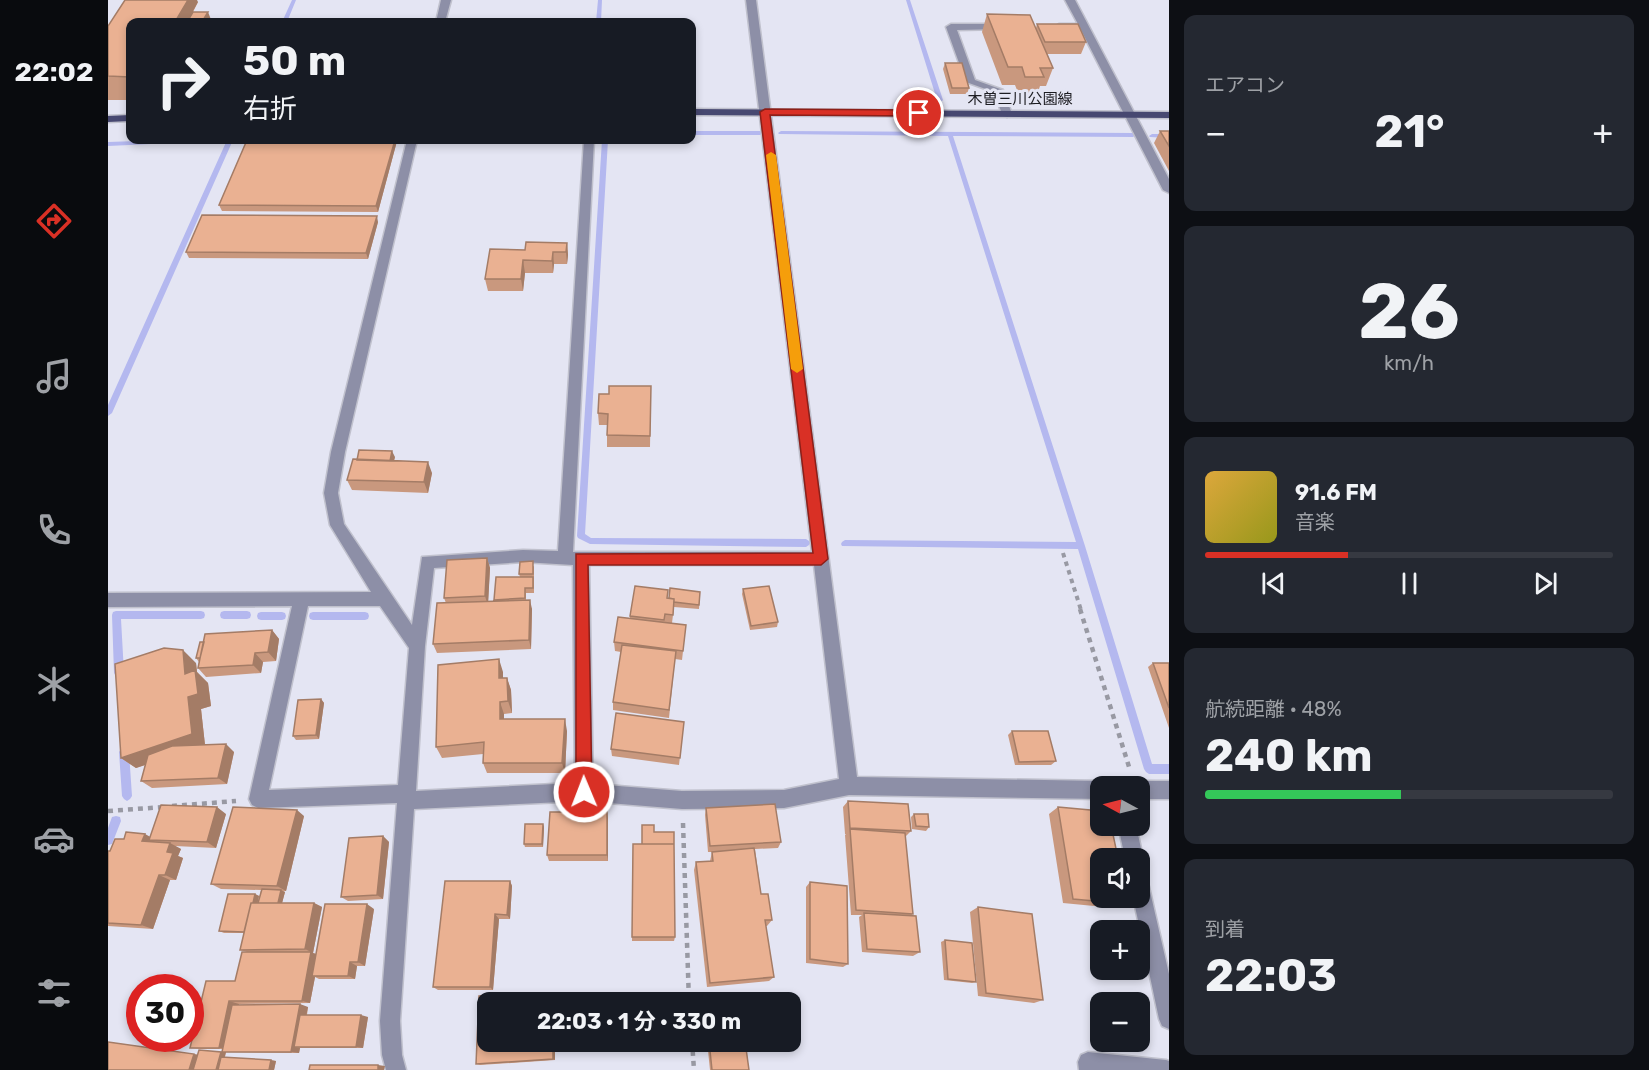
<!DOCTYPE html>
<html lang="ja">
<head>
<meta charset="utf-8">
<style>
  :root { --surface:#171b24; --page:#242831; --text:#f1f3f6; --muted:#9ea1a6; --line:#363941; --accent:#d93025 }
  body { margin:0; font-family:Rubik,"Noto Sans JP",sans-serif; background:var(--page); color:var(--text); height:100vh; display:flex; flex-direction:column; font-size:22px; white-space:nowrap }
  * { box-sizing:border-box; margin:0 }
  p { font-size:20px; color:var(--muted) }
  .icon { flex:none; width:33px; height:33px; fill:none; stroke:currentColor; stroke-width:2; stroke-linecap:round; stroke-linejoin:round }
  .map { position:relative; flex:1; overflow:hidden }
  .sheet { display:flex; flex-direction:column; gap:15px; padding:15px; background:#0d0f14; width:480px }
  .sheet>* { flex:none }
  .hud { position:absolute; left:18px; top:18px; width:570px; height:126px; border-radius:12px; box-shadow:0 3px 9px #0003; background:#171b24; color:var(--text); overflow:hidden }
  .needle { width:39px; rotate:277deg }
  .buttons { position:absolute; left:982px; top:776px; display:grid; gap:12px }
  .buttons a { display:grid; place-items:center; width:60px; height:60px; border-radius:12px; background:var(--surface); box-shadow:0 3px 9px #0003; font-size:30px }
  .speed { position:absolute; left:18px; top:974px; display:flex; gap:12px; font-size:30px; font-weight:700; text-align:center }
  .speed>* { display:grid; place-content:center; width:78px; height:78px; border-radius:50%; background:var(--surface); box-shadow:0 3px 9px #0003; line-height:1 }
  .speed .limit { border:9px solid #d22; background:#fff; color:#111 }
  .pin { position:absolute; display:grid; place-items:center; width:51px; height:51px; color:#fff; margin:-26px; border:3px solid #fff; border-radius:50%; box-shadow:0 2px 6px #0007 }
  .me { position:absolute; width:66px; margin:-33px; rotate:359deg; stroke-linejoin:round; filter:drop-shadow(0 0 4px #0008) }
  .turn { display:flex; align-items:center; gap:21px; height:126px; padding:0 18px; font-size:27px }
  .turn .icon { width:78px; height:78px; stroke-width:2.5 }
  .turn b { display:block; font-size:42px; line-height:51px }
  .big { font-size:45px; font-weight:700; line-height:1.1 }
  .sheet .tile { flex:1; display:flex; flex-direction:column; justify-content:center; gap:9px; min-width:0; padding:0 21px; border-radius:12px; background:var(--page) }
  .sheet .dial { align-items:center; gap:0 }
  .dial b { font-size:78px; line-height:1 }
  .song { display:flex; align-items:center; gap:18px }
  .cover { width:72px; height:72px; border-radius:9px; background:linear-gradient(135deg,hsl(40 70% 55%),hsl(60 70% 35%)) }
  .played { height:6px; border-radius:3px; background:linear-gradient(90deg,var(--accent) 35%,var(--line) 35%) }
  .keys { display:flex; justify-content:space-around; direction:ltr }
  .heat { display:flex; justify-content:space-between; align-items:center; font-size:33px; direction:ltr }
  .charge { height:9px; border-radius:4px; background:linear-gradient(90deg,#34c759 48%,var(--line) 0) }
  .trip { position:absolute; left:369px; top:992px; width:324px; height:60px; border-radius:12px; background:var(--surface); box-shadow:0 3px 9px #0003; font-weight:700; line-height:60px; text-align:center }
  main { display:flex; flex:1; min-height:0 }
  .tabs { display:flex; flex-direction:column; width:108px; justify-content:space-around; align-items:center; background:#090b0e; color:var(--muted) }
  .tabs .icon { width:42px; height:42px }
  .tabs .active { color:var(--accent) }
  .tabs b { font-size:27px; color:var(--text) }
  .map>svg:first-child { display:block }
</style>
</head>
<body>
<main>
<nav class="tabs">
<b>22:02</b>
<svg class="icon active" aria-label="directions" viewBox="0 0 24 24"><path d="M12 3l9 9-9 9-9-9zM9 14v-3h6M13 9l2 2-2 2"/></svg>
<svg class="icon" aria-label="music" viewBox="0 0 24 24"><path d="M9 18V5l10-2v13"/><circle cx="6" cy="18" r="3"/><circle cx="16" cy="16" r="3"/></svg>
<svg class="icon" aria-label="phone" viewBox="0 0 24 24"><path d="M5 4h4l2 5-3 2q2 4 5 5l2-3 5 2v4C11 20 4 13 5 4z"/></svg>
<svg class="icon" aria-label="climate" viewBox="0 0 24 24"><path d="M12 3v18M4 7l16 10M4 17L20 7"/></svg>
<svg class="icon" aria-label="car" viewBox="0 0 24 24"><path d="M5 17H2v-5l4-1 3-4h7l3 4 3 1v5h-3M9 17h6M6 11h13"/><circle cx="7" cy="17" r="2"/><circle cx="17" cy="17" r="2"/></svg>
<svg class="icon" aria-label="filters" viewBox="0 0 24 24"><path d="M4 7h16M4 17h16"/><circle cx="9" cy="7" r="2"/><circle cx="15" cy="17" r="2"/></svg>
</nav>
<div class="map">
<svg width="1061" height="1070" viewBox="0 0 1061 1070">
  <rect width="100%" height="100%" fill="#e4e5f3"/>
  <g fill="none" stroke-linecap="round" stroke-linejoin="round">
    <path fill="#b4b8ef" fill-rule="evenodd" d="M184 0H188L179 22H174Z
      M490 0H494L493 22H488Z
      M798 0H802L835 100 834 101 829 100Z
      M584 131H652L655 133 652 135H584Z
      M673 131 1025 133 1028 135 1025 137 845 136 977 546 1044 764H1061V774H1041L1038 772 1036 769 970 549 734 546 733 544 734 542 737 540 968 542 840 136 671 134 670 133Z
      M1044 134H1061V138L1042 137 1041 136Z
      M59 140H89L86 142 0 146V142Z
      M119 140H125L4 413 0 416V405Z
      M494 140H500L477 534 483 538 698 539 701 541 702 543 701 545 698 547 482 544 470 538 469 536Z
      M8 611H93L96 612 97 615 96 618 93 619H13L16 673 14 676 11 677 8 676 6 673 4 615 5 612Z
      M116 611H139L142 612 143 615 142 618 139 619H116L113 618 112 615 113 612Z
      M153 612H174L177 613 178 616 177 619 174 620H153L150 619 149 616 150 613Z
      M205 612H257L260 613 261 616 260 619 257 620H205L202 619 201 616 202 613Z
      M16 747 19 749 21 752 24 796 22 799 19 801 16 799 14 796 11 752 13 749Z
      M8 816 12 817 13 821 4 844 0 845V828L4 817Z"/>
    <defs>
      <path id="minor" d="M333 0H343L337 22H328Z
        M638 0H648L749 777 993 781 1000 786H993V799L741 795 676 808 574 809 476 801 306 809 292 1021 294 1055 298 1070H278L274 1055 272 1021 289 803 150 808 144 805 141 799 184 606 0 607V593L263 592 222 525 216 493 223 452 299 140H309L237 452 230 493 236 524 304 625 314 557 415 550 450 551 476 140H486L465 552H704ZM415 562 465 565 467 783 308 791 317 646 326 568ZM481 565H706L731 779 676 790 574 791 485 784ZM200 606H272L301 648 290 785 161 790Z
        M957 0H967L1061 179V193L1055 190 973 30H951L946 27 951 24H970Z
        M894 24 899 27 897 29 849 30 867 80 895 90 904 114 899 117 894 114 886 92 858 82 838 27 843 24Z
        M1032 781H1061V799H1032V786H1025Z
        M1010 825H1028L1035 858 1033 865 1032 858H1017Z
        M1032 878 1039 880 1041 887 1061 974V1029L1054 1026 1051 1019 1025 897H1032Z
        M980 1052 1058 1060 1061 1061V1070H971L970 1062 973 1055Z"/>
      <path id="major" d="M584 109 1061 112V118L584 115Z
        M22 115V121L0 122V116Z"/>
    </defs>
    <use href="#minor" stroke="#c0c1cd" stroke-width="3"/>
    <use href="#major" stroke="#c0c1cd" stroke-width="3"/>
    <path stroke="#9899a3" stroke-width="4" stroke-dasharray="4.5 4.5" stroke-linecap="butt" d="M955 553 973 610"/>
    <path stroke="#9899a3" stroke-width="4.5" stroke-dasharray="5 5" stroke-linecap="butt" d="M972 609 1022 770
      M64 806 128 801
      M0 811 56 807
      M575 823 581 1002
      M584 1041 586 1070"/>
    <use href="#minor" fill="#8d8fa7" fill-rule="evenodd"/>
    <use href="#major" fill="#474871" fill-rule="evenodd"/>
  </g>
  <path fill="#c9987e" d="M90 2 85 12 22 22V100H0V26Z
    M879 14 928 28 929 24 978 42 973 54H939L945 68 938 86H932L929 95H911L907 85H894L874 32Z
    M837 63 861 88 859 94H842L835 69Z
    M1052 131H1061V171L1046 143Z
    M139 140H289V141L270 212 114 211 111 205Z
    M270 222 260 259 81 258 78 252Z
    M459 243 460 255 459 264H446L445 273H417L415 291H380L377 279 417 250Z
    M543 386 542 447H499V425H491L490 413 501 394Z
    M287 457 286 461 324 473 320 493 244 490 239 480Z
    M379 558 382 568 380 601H387L386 600 412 577 411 574 426 566V593H418V600L424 609 423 649 329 653 325 644 338 603 336 598Z
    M635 589 670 622 669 627 642 630 634 594Z
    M592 592 591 609 566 607 564 623 578 625 574 660 567 659 561 718 505 710V702L513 652 507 651 506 642 522 618V616Z
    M164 630 171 639 168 661 155 662 153 673 98 677 90 668 91 662 88 658Z
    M88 663 89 672 100 683 103 706 93 709 97 745H96L126 752 119 784 44 788 33 781 37 765 28 768 13 758Z
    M1045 663H1061V728L1040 667Z
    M395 672V678H399L403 690 404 713 396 714V719L459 731 457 773H379L375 763V754L334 758 328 747Z
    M213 699 216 703 211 739 188 740 185 736Z
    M576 722 571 765 504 756 503 749Z
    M904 731 948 761 943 765H907L900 735Z
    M740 801 803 831 797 837 805 914 802 916 812 952 805 956 754 952 751 917 754 915H743L737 835 738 834H737L735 807Z
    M950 807 1019 904 1007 908 955 903 941 814Z
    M598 808 673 842 670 848 647 849 653 894 664 920 659 926H658L666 977 661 981 599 987 586 870 588 862 602 861 604 852H600L597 815Z
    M499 812 500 861H441L439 855Z
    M118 814 108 848 67 846 73 849 70 856 75 858 68 880H62L45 929 0 926V851H2L16 839 42 837Z
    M806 814 821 827 818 831 804 829 803 817Z
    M196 816 178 891H175L177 892 174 903H206L214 907 205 953 208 954 266 909 257 966H249L247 979H211L207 977 202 1003 131 1004V1005L200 1007 199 1015 260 1017 255 1048H192L191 1053 118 1052 117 1057 168 1061 166 1070H0V1042L89 1055 114 1052V1049H93L82 1048 85 1033H82V1019L93 1004 127 981 139 952 132 950 136 933H116L111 931 147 894 151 896 150 903 153 890 113 889 103 884Z
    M435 824 436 827 435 847H417L416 844Z
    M546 832 566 847 567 937 566 941H524L525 844H534Z
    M275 836 281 842 275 899 240 901 233 897Z
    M402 881 404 886 402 919H391L385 990H330L325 987Z
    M702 882 740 964 735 967 698 963V887Z
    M870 907 935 1000 926 1003 870 996 862 912Z
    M837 940 868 982 864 983 836 980 833 942Z
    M405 994 408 997 409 1002H380V1041H447V1060L372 1065 368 1064 371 996Z
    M599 1041H637L641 1070H602Z"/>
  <path fill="#a47c66" d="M69 0H89L90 2 85 11 90 22H67Z
    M100 12 104 22H94Z
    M287 140H289V141L270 212 268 206Z
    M269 216 270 222 260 259 258 253Z
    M459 243 460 255 459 264 458 252Z
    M445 252 446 264 445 273 444 261Z
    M415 260 417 273 415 291 413 279Z
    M284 451 287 457 283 470 281 465Z
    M320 462 324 473 320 493 316 482Z
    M379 558 382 568 380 606 377 596Z
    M422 600 424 609 423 649 421 640Z
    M164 630 171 639 168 661 160 652Z
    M75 650 88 663 89 672 100 683 103 706 93 709 97 745 28 768 13 758 77 674Z
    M147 653 155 662 153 673 145 665Z
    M391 659 395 672V691L391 678Z
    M399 678 403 690 404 713 400 701Z
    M213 699 216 703 211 739 208 735Z
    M392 702 396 714V731L392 719Z
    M457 719 459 731 457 773 454 763Z
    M118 744 126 752 119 784 110 778Z
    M109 807 118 814 108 848 99 842Z
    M189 810 196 816 178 891 169 886Z
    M499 812 500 818V861L499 855Z
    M435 824 436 827 435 847 434 844Z
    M37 834 48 840H41L47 842 34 841Z
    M275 836 281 842 275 899 269 895Z
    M62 843 73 849 70 856 75 858 68 880 57 875 59 852Z
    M51 875 62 880 45 929 33 925Z
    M402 881 404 886 402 919 399 915Z
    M173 890 177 892 173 907 169 904Z
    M147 894 151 896 143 934 138 932Z
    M206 903 214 907 205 953 211 955 204 976 207 977 202 1003 194 1001 203 952 197 949Z
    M259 904 266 909 257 966 250 962Z
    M387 914 391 919 385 990 382 987Z
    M242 962 249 966 247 979 240 976Z
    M405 994 408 997 409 1002H406Z
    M121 1001 131 1004 121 1049 111 1048Z
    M192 1004 200 1007 192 1047H186L192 1048 191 1053 183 1052Z
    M253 1015 260 1017 255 1048 248 1047Z
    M445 1041H447V1060L445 1059Z
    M113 1052H118L113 1070H108Z
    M86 1054 92 1055 87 1070H81Z
    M163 1060 168 1061 166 1070H161Z
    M270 1065 277 1066 276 1070H270Z"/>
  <path fill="#eab192" stroke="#a47c66" stroke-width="1.5" d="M17 0H80L67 22H22V77L0 76V26Z
    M85 12H100L94 22H79Z
    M879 14 922 15 945 68H932L936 77H917L914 67H900Z
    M929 24H970L978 42H937Z
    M837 63H854L861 88H844Z
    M1052 131H1061V146Z
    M139 140H287L268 206 111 205Z
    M94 215 269 216 258 253 78 252Z
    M418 242 459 243 458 252H445L444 261 415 260 413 279H377L382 249 417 250Z
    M501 386H543L542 436 499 435 500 414 490 413 491 394H501Z
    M251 450 284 451 282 461 249 460Z
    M245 459 320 462 316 482 239 480Z
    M379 558 377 596 336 598 339 560Z
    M425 561V574H411L412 562Z
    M388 577H425V588H417V598L386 600Z
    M527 586 560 590 559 598 566 599 565 615 557 614 556 620 522 616Z
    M661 586 670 622 643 626 635 589Z
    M562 588 592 592 591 605 566 602V599L561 598Z
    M422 600 421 640 325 644 329 603Z
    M510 617 578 625 575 651 506 642Z
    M164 630 160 652 147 653 145 665 90 668 97 634Z
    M92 642H96L92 658H88Z
    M514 645 568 651 561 710 505 702Z
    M56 648 75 650 77 674 87 670 90 694 80 697 84 734 13 758 7 664Z
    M391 659V678H399L400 701 392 702V719H457L454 763H375L376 742 328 747 330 665Z
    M1045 663H1061V708Z
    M213 699 208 735 185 736 190 700Z
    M508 713 576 722 572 758 503 749Z
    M904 731H940L948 761 911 762Z
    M118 744 110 778 33 781 40 755 64 746Z
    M740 801 800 804 803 831 742 828Z
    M667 804 673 842 602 846 598 808Z
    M53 805 109 807 99 842 41 840Z
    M125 807 189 810 169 886 103 884Z
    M950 807 993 811V825H1003L1010 858H993V897H1017L1019 904 965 899Z
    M442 812H499V855H439Z
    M806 814H820L821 827 808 826Z
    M417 824H435L434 844H416Z
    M534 825H546V832H566V845V844H534Z
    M742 829 797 833 805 914 748 910Z
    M18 832 37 834 34 841 62 843 59 852 65 853 57 875H51L33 925 0 923V851H2L7 839H16Z
    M275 836 269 895 233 897 241 838Z
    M525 844H566L567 937H524Z
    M646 848 653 894H660L664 920H657L666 977 602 983 588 862 605 861 604 852Z
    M337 881H402L399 915 387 914 382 987H325Z
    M702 882 739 886 740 964 702 959Z
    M154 889 173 890 170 903H150Z
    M120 894H147L145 903H143L136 932 111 931Z
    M143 903H206L197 949 132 950Z
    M217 904H259L250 962H242L240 976H204Z
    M870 907 924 914 935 1000 878 993Z
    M756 913 808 916 812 952 759 949Z
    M837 940 864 943 868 982 840 979Z
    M134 952H203L194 1001H121L111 1048H82L98 981H127Z
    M405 994 406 1002H380V1041H445V1059L368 1064 371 996Z
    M86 1004H93L86 1032H82V1019Z
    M192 1004 183 1052H114L124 1005Z
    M192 1015H253L248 1047H186Z
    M601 1041H637L641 1070H604Z
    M0 1042 86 1054 81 1070H0Z
    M91 1050 113 1052 108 1070H85Z
    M113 1057 163 1060 161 1070H110Z
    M202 1065H270V1070H201Z"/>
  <path fill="#d93025" stroke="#8d1f18" stroke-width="1.5" d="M657 109 811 110 816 113 811 116 662 115 720 559 713 565H480L484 792 482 798 476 800 470 798 468 792V554L705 553 652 112Z"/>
  <path fill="#f59e0b" d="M663 152 668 155 695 369 689 373 683 369 658 155Z"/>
  <g text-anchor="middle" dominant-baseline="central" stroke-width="6" stroke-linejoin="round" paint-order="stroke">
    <g font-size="15" fill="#1c1c21" stroke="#e4e5f3">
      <text x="912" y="99">木曽三川公園線</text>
    </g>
  </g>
</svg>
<div class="buttons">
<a><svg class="needle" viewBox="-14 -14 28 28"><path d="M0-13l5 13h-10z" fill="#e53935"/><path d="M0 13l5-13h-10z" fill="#9ea1a6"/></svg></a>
<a><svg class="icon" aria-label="sound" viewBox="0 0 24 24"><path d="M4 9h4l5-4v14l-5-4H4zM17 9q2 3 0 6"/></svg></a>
<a>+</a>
<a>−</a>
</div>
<div class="speed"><div class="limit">30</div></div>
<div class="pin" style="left:811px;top:113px;background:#d93025"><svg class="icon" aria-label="arrive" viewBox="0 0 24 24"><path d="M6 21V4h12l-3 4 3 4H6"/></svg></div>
<svg class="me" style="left:476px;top:792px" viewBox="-20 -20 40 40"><circle r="17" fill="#d93025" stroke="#fff" stroke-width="3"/><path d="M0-11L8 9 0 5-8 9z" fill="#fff"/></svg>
<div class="trip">22:03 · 1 分 · 330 m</div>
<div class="hud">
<div class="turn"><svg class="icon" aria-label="right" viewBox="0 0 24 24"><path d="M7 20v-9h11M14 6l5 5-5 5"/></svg><div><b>50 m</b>右折</div></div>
</div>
</div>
<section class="sheet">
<div class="tile"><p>エアコン</p>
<div class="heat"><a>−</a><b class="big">21°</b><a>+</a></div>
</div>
<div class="tile dial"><b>26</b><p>km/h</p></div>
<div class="tile">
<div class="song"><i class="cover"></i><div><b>91.6 FM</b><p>音楽</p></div></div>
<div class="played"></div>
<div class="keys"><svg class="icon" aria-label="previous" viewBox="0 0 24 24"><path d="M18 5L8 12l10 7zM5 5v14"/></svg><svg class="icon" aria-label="pause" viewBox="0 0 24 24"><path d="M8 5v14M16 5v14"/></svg><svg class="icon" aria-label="next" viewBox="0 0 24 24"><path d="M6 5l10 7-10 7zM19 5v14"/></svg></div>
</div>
<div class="tile"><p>航続距離 · 48%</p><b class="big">240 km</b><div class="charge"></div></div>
<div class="tile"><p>到着</p><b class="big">22:03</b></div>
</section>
</main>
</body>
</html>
